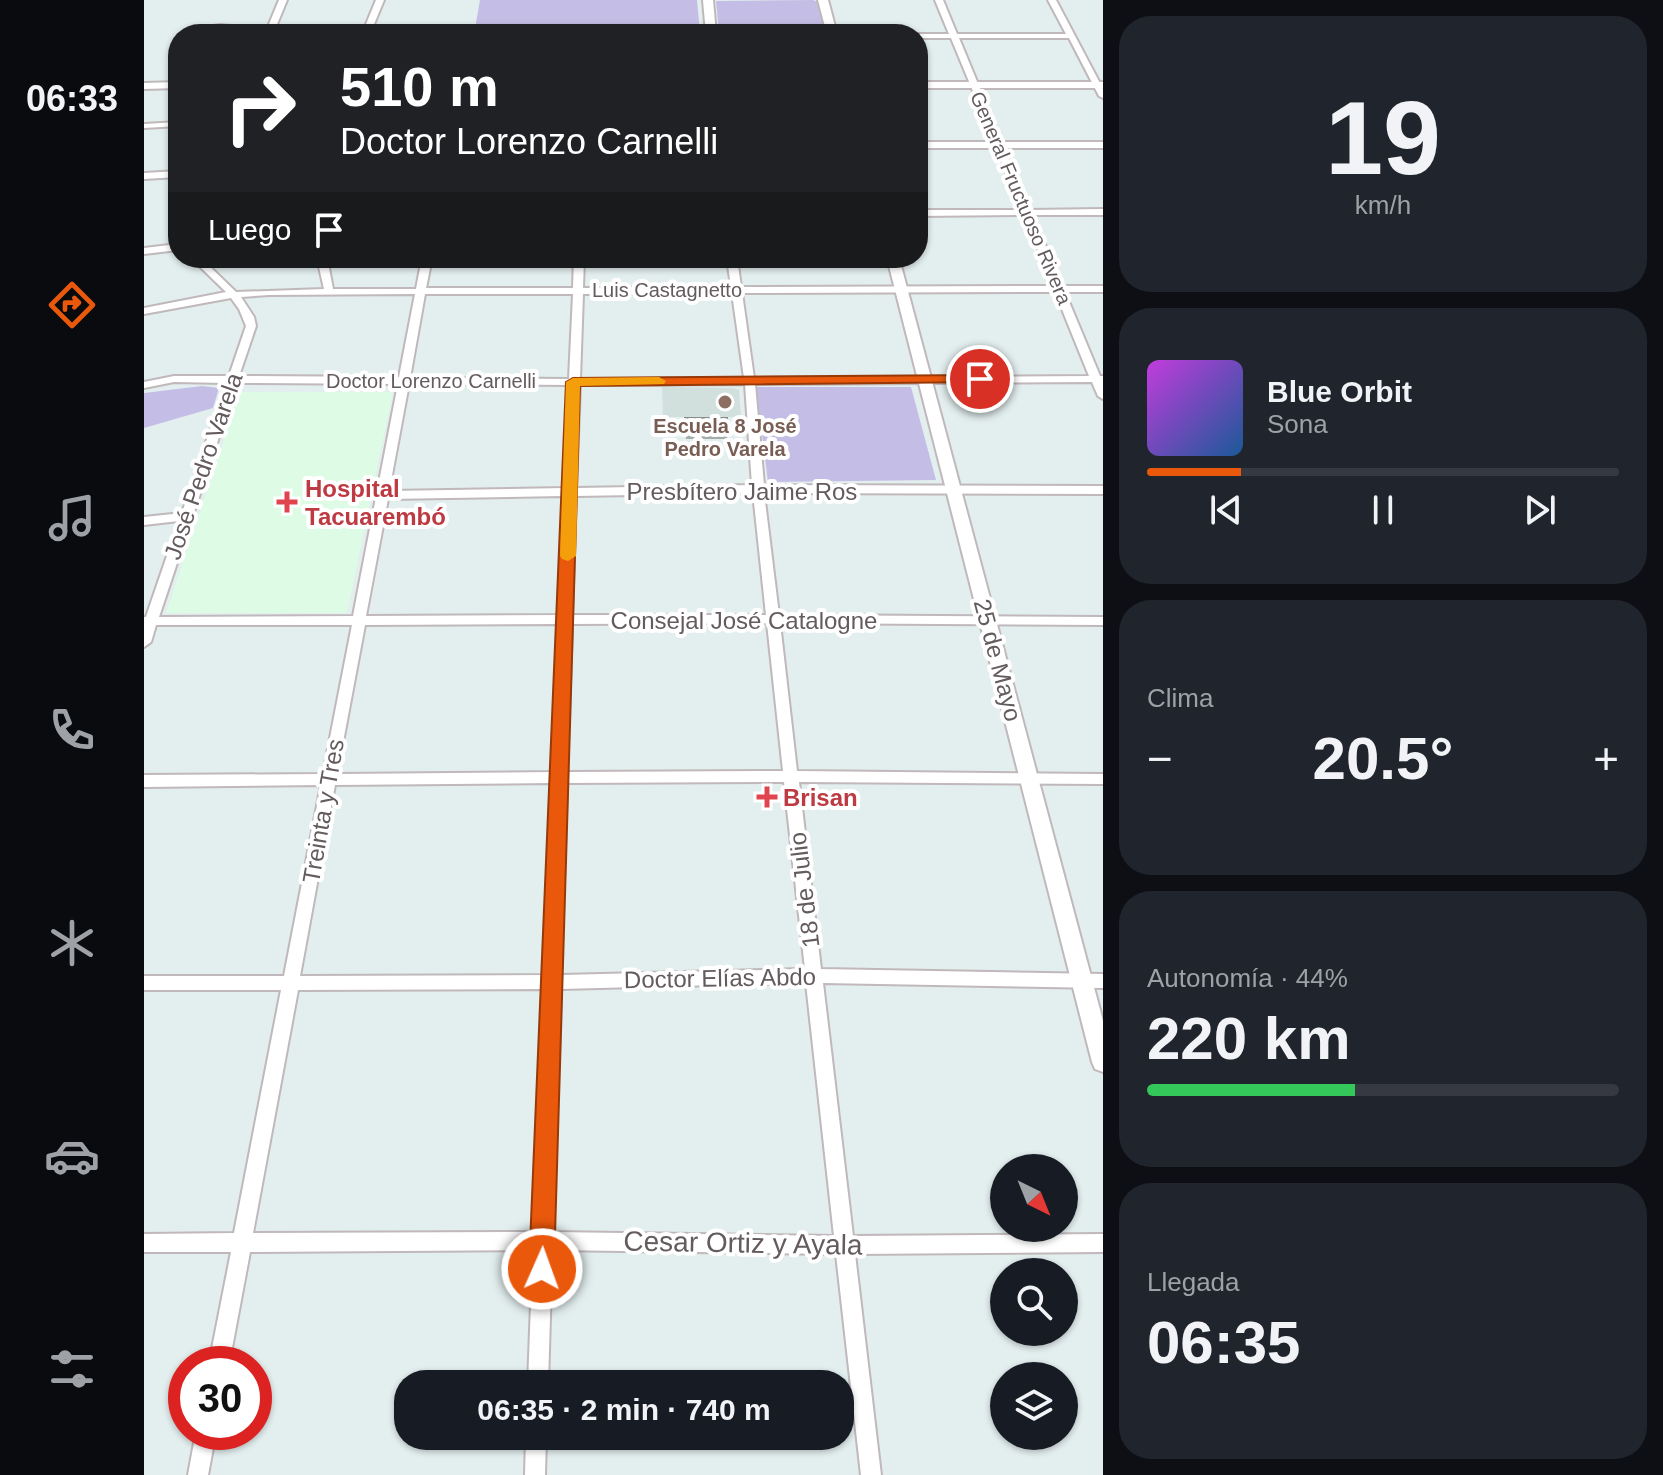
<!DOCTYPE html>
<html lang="es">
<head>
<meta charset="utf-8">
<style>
  :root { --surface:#171b24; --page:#20242c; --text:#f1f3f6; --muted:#9ea1a6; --line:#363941; --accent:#ea580c }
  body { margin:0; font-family:Helvetica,sans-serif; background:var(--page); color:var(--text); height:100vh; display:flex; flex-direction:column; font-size:30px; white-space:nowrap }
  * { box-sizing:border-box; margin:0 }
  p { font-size:26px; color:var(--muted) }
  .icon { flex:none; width:44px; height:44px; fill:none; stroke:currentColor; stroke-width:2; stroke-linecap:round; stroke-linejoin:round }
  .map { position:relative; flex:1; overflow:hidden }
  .sheet { display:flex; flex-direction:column; gap:16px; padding:16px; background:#0d0f14; width:560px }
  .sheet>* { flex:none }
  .guide { position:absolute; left:24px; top:24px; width:760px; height:244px; border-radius:32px; box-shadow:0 2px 6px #0004; background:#202124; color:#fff; overflow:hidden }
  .needle { width:52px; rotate:137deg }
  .tools { position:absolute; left:846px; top:1154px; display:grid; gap:16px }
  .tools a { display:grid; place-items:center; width:88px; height:88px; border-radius:50%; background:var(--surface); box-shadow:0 2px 6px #0004; font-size:40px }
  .speed { position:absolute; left:24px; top:1346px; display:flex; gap:16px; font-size:40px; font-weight:700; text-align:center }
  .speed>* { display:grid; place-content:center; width:104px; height:104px; border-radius:50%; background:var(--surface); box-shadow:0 2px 6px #0004; line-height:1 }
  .speed .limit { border:12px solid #d22; background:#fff; color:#111 }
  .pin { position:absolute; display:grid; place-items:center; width:68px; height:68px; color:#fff; margin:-34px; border:4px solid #fff; border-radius:50%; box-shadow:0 2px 8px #0007 }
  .me { position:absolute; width:88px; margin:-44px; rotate:2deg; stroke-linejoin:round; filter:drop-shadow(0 0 6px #0008) }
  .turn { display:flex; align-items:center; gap:28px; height:168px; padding:0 40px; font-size:36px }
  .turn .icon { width:104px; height:104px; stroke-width:2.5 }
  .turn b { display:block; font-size:56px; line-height:68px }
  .then { display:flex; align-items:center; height:76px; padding:0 40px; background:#0003; gap:16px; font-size:30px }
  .big { font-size:60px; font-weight:700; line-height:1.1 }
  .sheet .card { flex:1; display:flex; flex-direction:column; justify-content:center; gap:12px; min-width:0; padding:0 28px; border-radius:32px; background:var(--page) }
  .sheet .dial { align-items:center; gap:0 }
  .dial b { font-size:104px; line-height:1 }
  .song { display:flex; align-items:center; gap:24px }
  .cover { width:96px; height:96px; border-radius:12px; background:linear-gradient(135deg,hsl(290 70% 55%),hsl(210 70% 35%)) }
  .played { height:8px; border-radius:4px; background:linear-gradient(90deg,var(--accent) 20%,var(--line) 20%) }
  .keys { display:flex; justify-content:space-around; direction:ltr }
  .heat { display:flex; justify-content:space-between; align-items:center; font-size:44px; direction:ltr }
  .charge { height:12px; border-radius:6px; background:linear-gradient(90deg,#34c759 44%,var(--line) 0) }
  .trip { position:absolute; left:250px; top:1370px; width:460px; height:80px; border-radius:32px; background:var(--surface); box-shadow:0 2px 6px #0004; font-weight:700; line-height:80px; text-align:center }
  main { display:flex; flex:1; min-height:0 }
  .tab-bar { display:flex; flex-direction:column; width:144px; justify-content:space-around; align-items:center; background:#090b0e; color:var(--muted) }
  .tab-bar .icon { width:56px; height:56px }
  .tab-bar .on { color:var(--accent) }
  .tab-bar b { font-size:36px; color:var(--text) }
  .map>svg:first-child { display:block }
</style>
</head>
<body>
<main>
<nav class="tab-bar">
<b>06:33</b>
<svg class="icon on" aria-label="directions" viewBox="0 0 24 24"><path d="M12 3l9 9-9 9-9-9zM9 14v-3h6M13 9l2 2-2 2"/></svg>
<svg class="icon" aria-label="music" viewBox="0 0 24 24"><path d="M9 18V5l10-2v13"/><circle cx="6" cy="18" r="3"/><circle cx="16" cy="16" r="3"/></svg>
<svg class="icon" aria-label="phone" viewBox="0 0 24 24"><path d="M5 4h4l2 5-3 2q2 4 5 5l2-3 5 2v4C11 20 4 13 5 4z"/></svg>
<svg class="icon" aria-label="climate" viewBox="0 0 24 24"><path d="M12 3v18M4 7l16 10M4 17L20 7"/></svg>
<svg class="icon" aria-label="car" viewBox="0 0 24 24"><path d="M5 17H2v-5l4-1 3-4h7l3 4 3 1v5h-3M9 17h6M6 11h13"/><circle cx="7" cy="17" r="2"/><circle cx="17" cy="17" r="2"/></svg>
<svg class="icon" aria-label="filters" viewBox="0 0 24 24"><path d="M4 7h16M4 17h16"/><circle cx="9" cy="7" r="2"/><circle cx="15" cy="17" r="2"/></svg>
</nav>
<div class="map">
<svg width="959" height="1475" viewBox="0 0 959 1475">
  <rect width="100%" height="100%" fill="#e3eeee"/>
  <path fill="#d1dfdd" d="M518 387 589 388 595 390 597 417H519Z"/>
  <path fill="#defce5" d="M96 392H249L203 613H22Z"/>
  <path fill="#c4bee7" d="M336 0H553L556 33 330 34Z
    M669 0 674 2 682 33H575L572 1Z
    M58 386 75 388 69 408 0 428V393Z
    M612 387H767L792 480 624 482Z"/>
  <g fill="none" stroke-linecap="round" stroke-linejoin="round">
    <defs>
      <path id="minor" d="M135 0H143L129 34 76 29 45 32 41 30 76 25 123 29Z
        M232 0H240L226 34H218Z
        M791 0H799L813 34H922L904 0H912L959 89V98L955 96 925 38H815L858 142H959V148H860L886 210 959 209V215H889L918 286H959V292H921L956 376H959V399L954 396 948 382 611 384 620 485 959 486V494L620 493 635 615 959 617V625L636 623 653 771 959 774V784L655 782 677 969 959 974V988L679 983 709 1236 959 1234V1252L711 1254 737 1475H717L692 1254 408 1250 404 1384H384L389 1250 106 1252 85 1364H65L87 1252H0V1234L90 1233 137 990H0V976H140L177 785 0 787V775L179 774 208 625H12L7 642 0 647V617H2L35 521 0 525V517L38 513 82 383 30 382 0 388V382L30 376H85L102 326 95 309 87 298 0 314V308L82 292 47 258H57L92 292 180 289 173 258H183L189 289H272L278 258H288L282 288H429L430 258H440L439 288 587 287 583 258H593L597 287 909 286 880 215 774 216V210H877L852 148H774V142H850L807 38H774V34H805ZM911 292 945 376 610 378 598 293ZM588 293 600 378 436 379 439 294ZM271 294 255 377 95 376 112 326 110 317 97 297 125 295ZM281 294H429L425 379 266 378ZM93 383 254 384 209 616 15 617ZM265 384 425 385 421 488 245 491ZM601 384 608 485 432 488 436 385ZM609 493 622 615H428L432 496ZM420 496 416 615 222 616 244 499ZM623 623 639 771 423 772 428 624ZM415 624 409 772 193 774 221 625ZM640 782 661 969 417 975 423 783ZM409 783 401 975 156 976 191 785ZM650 983H662L690 1236 409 1232 417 989ZM400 989 390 1232 109 1233 154 990Z
        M34 122V126L0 128V124Z
        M34 171V177L0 179V173Z
        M34 244V250L0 254V248Z
        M52 1432H72L64 1475H44Z
        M382 1436H402L401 1475H381Z"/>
      <path id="tertiary" d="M559 0H569L572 34H562Z
        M674 0H684L693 34H683Z
        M34 82V88L0 89V83Z
        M774 82H959V88H774Z
        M743 258H755L959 1021V1072L951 1069 948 1062Z"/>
    </defs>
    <use href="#minor" stroke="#c0b8ba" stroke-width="4"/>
    <use href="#tertiary" stroke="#c0b8ba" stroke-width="4"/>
    <use href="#minor" fill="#fff" fill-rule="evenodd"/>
    <use href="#tertiary" fill="#fff" fill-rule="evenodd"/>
  </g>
  <path fill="#a4adac" d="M541 418 584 433 583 439H542Z"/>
  <path fill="#bfc9c8" stroke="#868d8c" stroke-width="2" d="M541 418H583L584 433H542Z"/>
  <path fill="#ea580c" stroke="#983908" stroke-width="2" d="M836 375 841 376V382L436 386 410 1269 406 1278 398 1282 389 1278 385 1269 422 382 429 378Z"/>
  <path fill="#f59e0b" d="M515 377 522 381 520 384 436 386 432 556 424 561 418 559 416 556 422 382 429 378Z"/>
  <circle fill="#8d6e63" stroke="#fff" stroke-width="3" cx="581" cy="402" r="8"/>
  <g fill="#e0444e" stroke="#fff" stroke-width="3">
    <path d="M139 490h8v8h8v8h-8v8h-8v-8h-8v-8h8z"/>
    <path d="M619 785h8v8h8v8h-8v8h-8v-8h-8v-8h8z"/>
  </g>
  <g text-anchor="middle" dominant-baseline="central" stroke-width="8" stroke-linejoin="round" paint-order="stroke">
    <g font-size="20" fill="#645b5e" stroke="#fff">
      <text transform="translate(877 198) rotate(67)">General Fructuoso Rivera</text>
      <text x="523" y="290">Luis Castagnetto</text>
      <text x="287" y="381">Doctor Lorenzo Carnelli</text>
    </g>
    <g font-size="20" font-weight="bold" fill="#785e54" stroke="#fff">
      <text x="581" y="426">Escuela 8 José<tspan x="581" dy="23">Pedro Varela</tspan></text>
    </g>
    <g font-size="24" fill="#645b5e" stroke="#fff">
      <text transform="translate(59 466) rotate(-71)">José Pedro Varela</text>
      <text x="598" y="491">Presbítero Jaime Ros</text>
      <text x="600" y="620">Consejal José Catalogne</text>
      <text transform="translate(854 660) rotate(75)">25 de Mayo</text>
      <text transform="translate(179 811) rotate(-80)">Treinta y Tres</text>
      <text transform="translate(660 890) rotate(-97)">18 de Julio</text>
      <text transform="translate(576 978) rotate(-1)">Doctor Elías Abdo</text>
    </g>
    <g font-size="24" font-weight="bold" fill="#be3a42" stroke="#fff" text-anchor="start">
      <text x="161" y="488">Hospital<tspan x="161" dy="28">Tacuarembó</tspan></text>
      <text x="639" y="797">Brisan</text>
    </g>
    <g font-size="28" fill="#645b5e" stroke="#fff">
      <text transform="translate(599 1243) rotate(1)">Cesar Ortiz y Ayala</text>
    </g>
  </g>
</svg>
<div class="tools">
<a><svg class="needle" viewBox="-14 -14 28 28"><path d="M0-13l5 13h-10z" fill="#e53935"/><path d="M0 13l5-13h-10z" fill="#9ea1a6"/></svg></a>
<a><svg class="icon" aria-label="search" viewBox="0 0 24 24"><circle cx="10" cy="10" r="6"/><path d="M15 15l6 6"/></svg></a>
<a><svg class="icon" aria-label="layers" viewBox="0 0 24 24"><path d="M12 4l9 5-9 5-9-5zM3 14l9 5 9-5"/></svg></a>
</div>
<div class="speed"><div class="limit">30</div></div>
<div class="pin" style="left:836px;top:379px;background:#d93025"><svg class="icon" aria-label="arrive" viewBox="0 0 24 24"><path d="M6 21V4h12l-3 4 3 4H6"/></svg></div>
<svg class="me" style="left:398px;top:1269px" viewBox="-20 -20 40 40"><circle r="17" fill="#ea580c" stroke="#fff" stroke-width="3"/><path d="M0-11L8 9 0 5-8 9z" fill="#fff"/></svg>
<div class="trip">06:35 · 2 min · 740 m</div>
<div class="guide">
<div class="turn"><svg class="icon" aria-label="right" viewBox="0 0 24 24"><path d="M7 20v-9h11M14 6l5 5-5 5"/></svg><div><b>510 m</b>Doctor Lorenzo Carnelli</div></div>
<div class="then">Luego<svg class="icon" aria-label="arrive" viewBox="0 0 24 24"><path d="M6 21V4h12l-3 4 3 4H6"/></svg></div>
</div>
</div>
<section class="sheet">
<div class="card dial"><b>19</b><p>km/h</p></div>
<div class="card">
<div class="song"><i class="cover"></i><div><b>Blue Orbit</b><p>Sona</p></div></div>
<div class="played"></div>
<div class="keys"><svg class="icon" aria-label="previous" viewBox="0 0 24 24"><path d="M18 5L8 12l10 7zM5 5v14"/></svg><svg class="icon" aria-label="pause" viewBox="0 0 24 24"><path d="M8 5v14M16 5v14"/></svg><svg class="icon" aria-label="next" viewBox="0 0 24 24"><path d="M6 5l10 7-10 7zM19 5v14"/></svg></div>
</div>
<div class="card"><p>Clima</p>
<div class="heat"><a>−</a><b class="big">20.5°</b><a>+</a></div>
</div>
<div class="card"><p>Autonomía · 44%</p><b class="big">220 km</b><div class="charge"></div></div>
<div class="card"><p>Llegada</p><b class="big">06:35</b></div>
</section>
</main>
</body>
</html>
